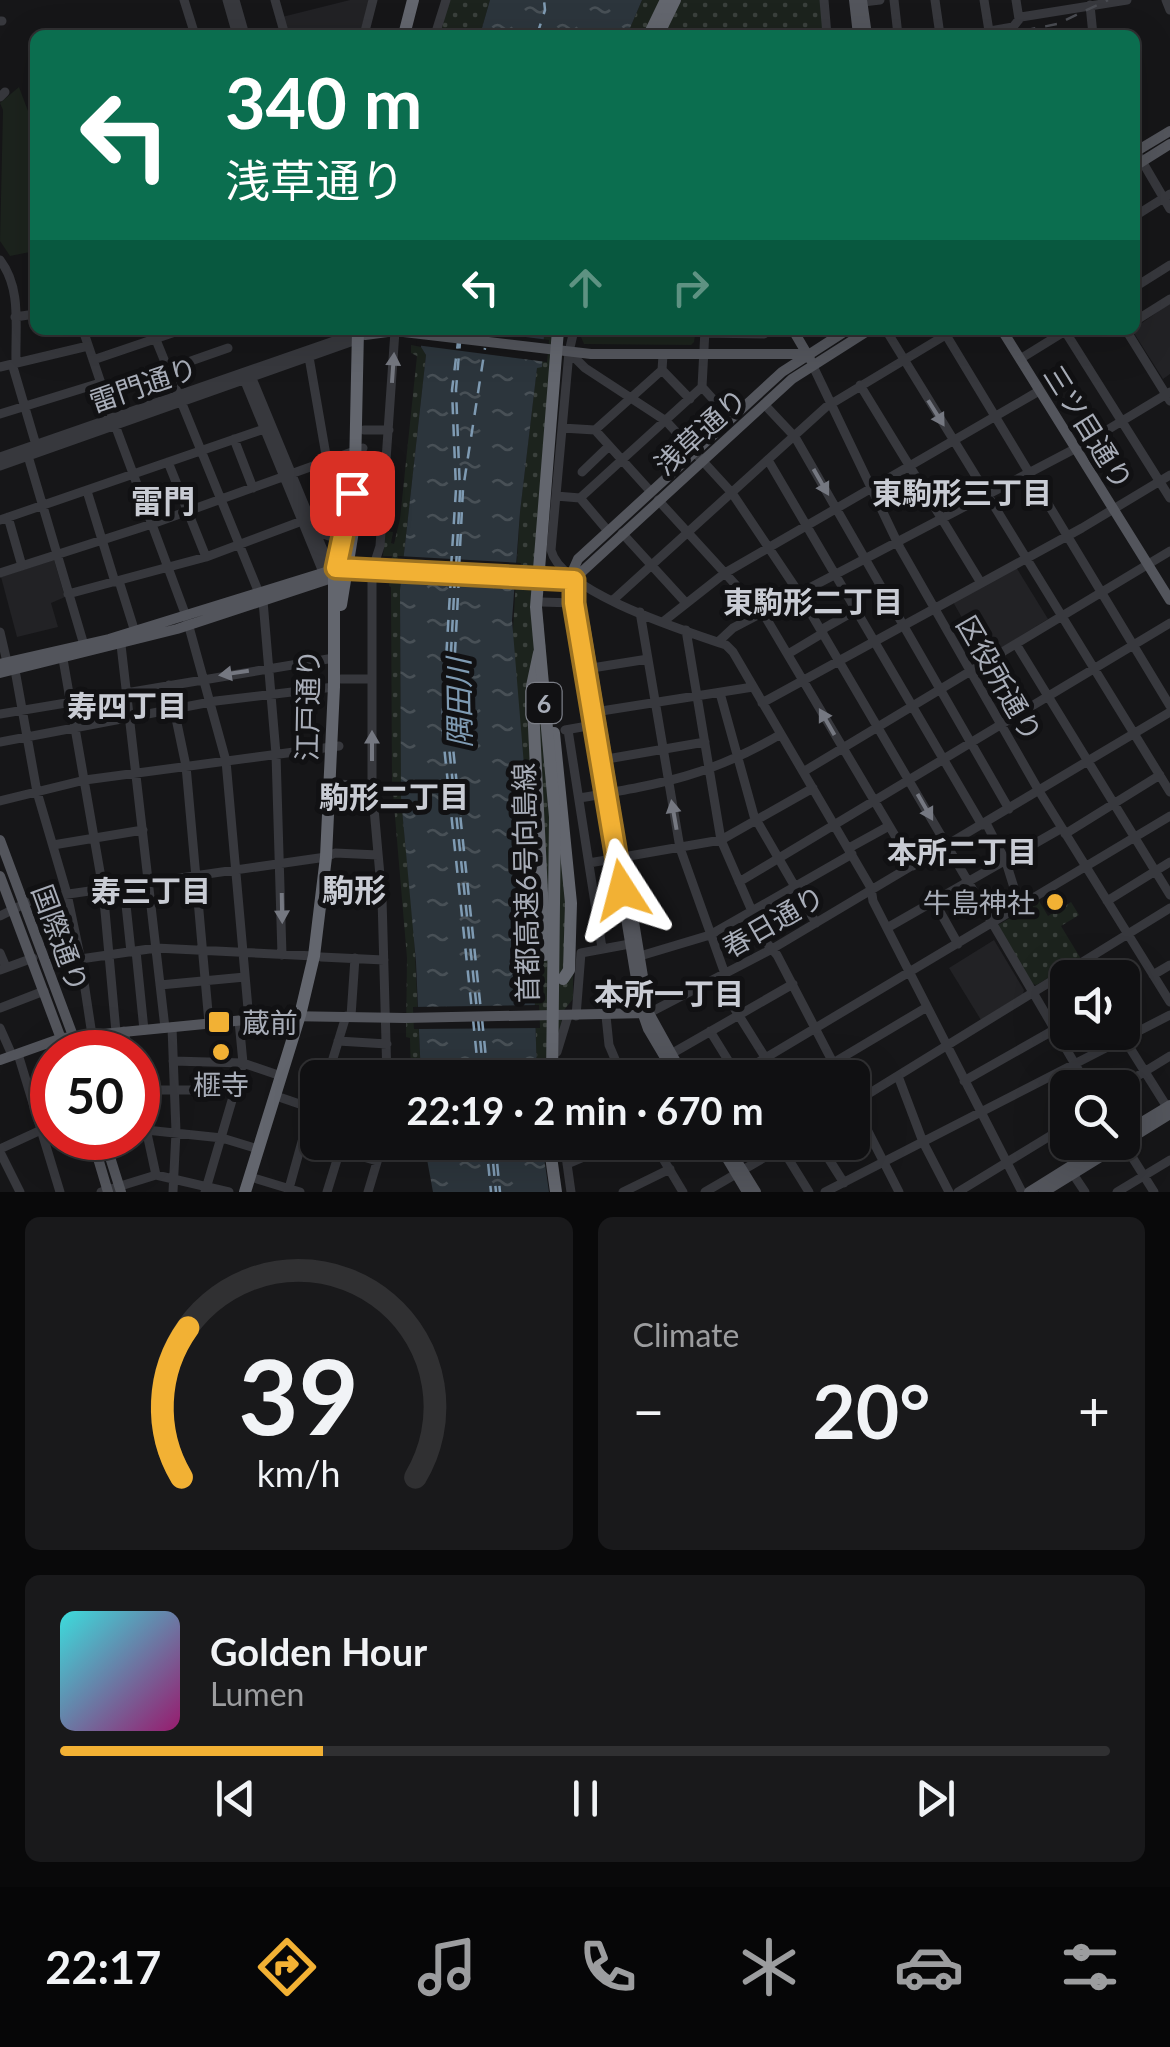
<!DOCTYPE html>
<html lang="en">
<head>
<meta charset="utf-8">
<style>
  :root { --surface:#101012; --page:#19191b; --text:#f1f3f6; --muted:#9c9d9f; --line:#303032; --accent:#f2b134 }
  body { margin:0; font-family:Lato,"Noto Sans JP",sans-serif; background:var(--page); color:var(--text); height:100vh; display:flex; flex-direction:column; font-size:38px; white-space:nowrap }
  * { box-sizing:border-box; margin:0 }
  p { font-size:32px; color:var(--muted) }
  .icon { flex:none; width:55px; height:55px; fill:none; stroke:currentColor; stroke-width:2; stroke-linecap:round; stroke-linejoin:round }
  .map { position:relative; height:1192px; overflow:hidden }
  .panel { display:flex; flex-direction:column; gap:25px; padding:25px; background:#09090a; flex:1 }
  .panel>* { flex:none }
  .hud { position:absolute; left:30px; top:30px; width:1110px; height:305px; border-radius:15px; box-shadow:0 10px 40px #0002,0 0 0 2px var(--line); background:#0b6e4f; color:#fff; overflow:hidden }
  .buttons { position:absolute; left:1050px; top:960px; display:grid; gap:20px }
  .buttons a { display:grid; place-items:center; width:90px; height:90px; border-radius:15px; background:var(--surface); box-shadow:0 10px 40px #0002,0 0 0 2px var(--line); font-size:50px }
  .speed { position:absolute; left:30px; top:1030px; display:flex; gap:20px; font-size:50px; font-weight:700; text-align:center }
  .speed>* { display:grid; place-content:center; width:130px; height:130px; border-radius:50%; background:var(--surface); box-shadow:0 10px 40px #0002,0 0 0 2px var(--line); line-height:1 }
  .speed .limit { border:15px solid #d22; background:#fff; color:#111 }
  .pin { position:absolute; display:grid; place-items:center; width:85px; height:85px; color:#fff; margin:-42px; border-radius:20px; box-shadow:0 5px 15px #0006 }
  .me { position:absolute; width:110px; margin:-55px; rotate:351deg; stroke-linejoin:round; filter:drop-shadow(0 0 8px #0008) }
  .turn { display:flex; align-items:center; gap:35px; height:210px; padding:0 30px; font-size:45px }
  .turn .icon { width:130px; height:130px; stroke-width:2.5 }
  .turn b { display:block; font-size:70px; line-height:85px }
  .lanes { display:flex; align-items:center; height:95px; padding:0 30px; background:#0003; justify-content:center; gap:50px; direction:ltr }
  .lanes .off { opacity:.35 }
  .big { font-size:75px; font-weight:700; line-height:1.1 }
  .panel .widget { flex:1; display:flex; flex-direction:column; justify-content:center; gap:15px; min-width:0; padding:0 35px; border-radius:15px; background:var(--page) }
  .panel .dial { align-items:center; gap:0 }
  .dial svg { height:260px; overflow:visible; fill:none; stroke:var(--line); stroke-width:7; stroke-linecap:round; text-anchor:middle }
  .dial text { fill:var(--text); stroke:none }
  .song { display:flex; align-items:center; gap:30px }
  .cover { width:120px; height:120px; border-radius:15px; background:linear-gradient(135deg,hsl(180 70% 55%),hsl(320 70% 35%)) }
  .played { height:10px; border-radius:5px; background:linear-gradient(90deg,var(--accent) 25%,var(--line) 25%) }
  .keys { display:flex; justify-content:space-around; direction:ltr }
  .heat { display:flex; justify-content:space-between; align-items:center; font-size:55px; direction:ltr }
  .panel .tiles { flex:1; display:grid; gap:25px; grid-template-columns:1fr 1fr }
  .widget:last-child { grid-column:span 2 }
  .trip { position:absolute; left:300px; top:1060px; width:570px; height:100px; border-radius:15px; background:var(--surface); box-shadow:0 10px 40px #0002,0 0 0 2px var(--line); font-weight:700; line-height:100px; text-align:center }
  .menu { display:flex; height:160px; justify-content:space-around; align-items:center; background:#060607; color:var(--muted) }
  .menu .icon { width:70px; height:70px }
  .menu .selected { color:var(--accent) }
  .menu b { font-size:45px; color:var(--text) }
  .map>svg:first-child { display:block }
</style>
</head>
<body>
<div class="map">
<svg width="1170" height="1192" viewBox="0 0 1170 1192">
  <defs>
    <pattern id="park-dots" width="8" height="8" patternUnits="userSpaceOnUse" patternTransform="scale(2.5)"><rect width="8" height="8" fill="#1c231d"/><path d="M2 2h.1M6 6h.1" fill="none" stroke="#3a403c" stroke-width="1.8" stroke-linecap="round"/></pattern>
    <pattern id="water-ripples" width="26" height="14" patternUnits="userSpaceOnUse" patternTransform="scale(2.5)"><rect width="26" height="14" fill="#2c353c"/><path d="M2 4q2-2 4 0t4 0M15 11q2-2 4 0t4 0" fill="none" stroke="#485056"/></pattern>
  </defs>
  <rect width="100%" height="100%" fill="#161618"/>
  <path fill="#222225" d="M350 0H369L360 34 287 35 282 17Z
    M1170 303V374L1163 379 1132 330Z
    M54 560 65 597 51 603 58 627 17 637 1 577Z
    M1016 567 1048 619 985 658 953 602Z
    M994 940 1024 990 1023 994 981 1020 949 968Z"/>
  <path fill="#1c231d" d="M19 87 28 111 35 109V251L10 256 0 241 3 110 0 103Z
    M578 330H696L694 342 691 345 584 344Z"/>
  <path fill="url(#park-dots)" d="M448 0H490L480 35H437Z
    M642 0H821L825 35H627Z
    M543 330H564L540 590 573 940V999L564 1010 558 1036 555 1078 537 1077 530 838 512 646 520 512 537 367H541Z
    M411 345 421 347 426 355 400 590 401 798 414 934 421 1077H411L410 1038 406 1037 407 958 392 781 391 587 389 586 392 556H383L385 531 393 532 391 543 394 544 400 519 417 356 411 353Z
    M1039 901 1048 916 1071 902 1079 915 1061 926 1081 959 1036 985 1031 983 998 925Z"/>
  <path fill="url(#water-ripples)" d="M490 0H642L627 35H480Z
    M422 330H543L544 335 542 367 537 368 520 512 512 620 530 838 537 1077H421L416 962 401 798 400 590 426 355 421 347Z
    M424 1143H542L549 1192H433Z"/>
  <path fill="#161618" d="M417 330H471L549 340 547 362 416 345Z
    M398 556 521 563 519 587 396 580Z
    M539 1005 540 1028 414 1029 413 1007Z"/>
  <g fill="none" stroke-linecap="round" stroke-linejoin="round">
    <path stroke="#7f9bb3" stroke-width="2.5" stroke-dasharray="12 10" stroke-linecap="butt" d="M537 35 545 10 544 0
      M486 340 488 330
      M451 568 456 489 452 390 458 342
      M456 568 460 492 456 390 460 342
      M459 568 463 489 485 348
      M451 576 442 727 472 1011
      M455 576 447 728 477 1011
      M459 576 451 729 481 1011
      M473 1019 479 1078
      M478 1019 484 1078
      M482 1019 488 1078
      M486 1142 491 1192
      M491 1142 496 1192
      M495 1142 500 1192"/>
    <path stroke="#37383d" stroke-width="9" d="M184 0 195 35
      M227 0 237 35
      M235 0 245 35
      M275 0 285 35
      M824 0 827 35
      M894 0 898 35
      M935 0 940 35
      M984 0 989 31
      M1016 0 1019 19
      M1166 0 1170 10
      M863 2 880 0
      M1090 5 1093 35
      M0 21H2
      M364 35 373 0
      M435 35 446 0
      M967 35 1013 27 1021 17 1127 0
      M0 97 5 92
      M1139 156 1170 209
      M1135 216 1170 194
      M0 260C22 289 15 327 16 361L13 367 36 445
      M1135 287 1170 265
      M15 317 35 314
      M1135 321 1170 299
      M83 330 115 425 186 616 226 761 249 1020
      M152 330 259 593
      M574 330 569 352 551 550C561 592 685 631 726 645L733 652 871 888 873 901 1022 1192
      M705 330 702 387 731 419
      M886 330 1170 792
      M1126 330 1170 401
      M1065 331 1170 498
      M704 333 764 334 770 330
      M946 335 1170 706
      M569 352 585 368 666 421 732 493 799 593 1089 1088
      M309 357 327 461
      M1020 359 1067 330
      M93 360 181 330
      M812 364 900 548 1039 791 1170 1002
      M0 367 88 346
      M168 369 228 348
      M662 370 690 399
      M251 376 333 574
      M244 379 325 577
      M860 385 981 583
      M102 387 166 365
      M764 404 795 437 1009 809
      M0 414 100 383
      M562 428 595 430 662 370 663 355
      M364 430H389
      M595 430 651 492
      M234 439 253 488
      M28 456 84 645
      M0 457 357 333
      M768 460 982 825
      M168 462 206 557
      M0 466 359 339
      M582 472 609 446
      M87 491 115 582
      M556 496 580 498 702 387
      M580 498 608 531
      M658 500 766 618 913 866
      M8 517 22 566
      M0 520 264 429
      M316 531 329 536 345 529
      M622 533 686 603
      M368 568 372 578V786L382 898 387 1078
      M373 568 380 546 395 331
      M0 573 152 524 363 448
      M119 581 135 632
      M68 594 206 557 302 521
      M263 601 276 754 282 955
      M612 601 826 407 954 330
      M541 602 574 603
      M640 612 680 848 725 974
      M664 621 725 573 1039 391
      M686 630 721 840 765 941 777 955 841 1078
      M821 630 856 610
      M0 632 7 662
      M718 642 733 628 1084 444 1170 392
      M1016 644 1170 895
      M121 645 165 1028
      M788 654 823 633
      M63 659 103 889 116 1032
      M592 668 648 659
      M15 670 37 792 67 894 80 956 92 1035
      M341 679H371
      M169 685 186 766 209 1023
      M720 693 754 816 816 923
      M762 703 1082 528 1170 475
      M595 712 753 687
      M0 714 334 658
      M565 730 599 724
      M568 730 602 948
      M0 742 216 701 334 687
      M607 759 705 742
      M803 772 1170 551
      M337 784 372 786
      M580 798C660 784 710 776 781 734
      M0 801 85 780 339 746
      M986 823 1006 862 1020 907
      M1065 834 1160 775
      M53 845 143 830
      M849 848 889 826
      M589 863 721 840 813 788
      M739 882 1170 623
      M124 886 131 952
      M934 901 958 944
      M1107 901 1170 862
      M0 916 34 899 326 857 335 853 378 855
      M887 928 1062 828
      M136 951 144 1030
      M0 953 6 967
      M640 956 710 935 852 854
      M321 957 384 960
      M46 964 156 948 314 956
      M0 970 33 958
      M1153 975 1170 965
      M716 979 778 1078
      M160 985 245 977
      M0 1008 44 991
      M649 1013 772 949 1170 712
      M351 1016 355 958
      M576 1016 581 953 635 943
      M606 1016 609 1045 623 1078
      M172 1027 176 1132 173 1192
      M0 1028 12 1055
      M124 1031 129 1052
      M710 1031 739 1078
      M1120 1032 1167 1107
      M338 1041 387 1044
      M557 1052 568 1016
      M18 1054 60 1192
      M671 1054 793 984
      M173 1061 243 1063 281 1076
      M833 1063 927 1007
      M898 1076 923 1142 949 1192
      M327 1078 346 1016
      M732 1078 1170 816
      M964 1081 1054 1030
      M1118 1088 1170 1056
      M138 1090H235
      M138 1092 156 1175
      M282 1098 317 1110
      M852 1100 899 1192
      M852 1104 1170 908
      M138 1132 146 1130 222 1138 258 1149
      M303 1139 377 1161
      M1122 1141 1154 1192
      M564 1142 571 1192
      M653 1142 683 1192
      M778 1142 809 1192
      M818 1142 844 1183
      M0 1149 52 1125
      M0 1152 20 1192
      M567 1164 619 1142
      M1073 1174 1085 1192
      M257 1179 300 1192
      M101 1192 156 1175 229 1192
      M205 1192 243 1063 239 1021
      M288 1192 310 1113 318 1107
      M327 1192 340 1150
      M368 1192 383 1142
      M623 1192 670 1169
      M705 1192 791 1142
      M825 1192 1170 1015
      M958 1192 1068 1125
      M1117 1192 1170 1160"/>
    <path stroke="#53555c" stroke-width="10" d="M854 0 858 35
      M862 0 867 35
      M1135 152 1170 131
      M1135 166 1170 144
      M793 330 810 359
      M1002 330 1170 600
      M365 335 395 331 591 354H806
      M574 579 792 379 869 330
      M585 625 619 830
      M0 664 109 639 345 566 574 580
      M0 673 177 629 338 576
      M0 840 79 1052
      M624 861 649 1013 685 1078
      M0 876 66 1052
      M0 1060 62 1038 285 1016 405 1018 648 1013
      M677 1078 648 1029 641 1009 574 603V568L578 559 782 372 847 330
      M1122 1134 1170 1105
      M92 1138 108 1192
      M104 1138 121 1192
      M717 1142 747 1192
      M725 1142 756 1192
      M1029 1192 1109 1142
      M1044 1192 1170 1114"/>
    <path stroke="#63666e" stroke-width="12" d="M404 35 413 0
      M649 35 666 0
      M341 605 353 531
      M539 653 532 686 545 955
      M554 733 571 903 569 970 563 979
      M549 1142 556 1192
      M245 1192 300 1015 314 956 326 857 334 687V577L355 470 358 330"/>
    <path stroke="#4a4c52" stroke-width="2.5" stroke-dasharray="12 10" stroke-linecap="butt" d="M1002 35 1057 24 1108 0"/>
    <path stroke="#63666e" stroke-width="12" d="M658 35 675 0
      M552 1078 555 817 536 607 558 330"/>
  </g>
  <defs><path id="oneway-solid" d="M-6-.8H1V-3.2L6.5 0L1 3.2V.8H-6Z" transform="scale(2.5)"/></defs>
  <g fill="#757881">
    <use href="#oneway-solid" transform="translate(393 368) rotate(-86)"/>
    <use href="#oneway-solid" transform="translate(936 413) rotate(58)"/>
    <use href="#oneway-solid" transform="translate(821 482) rotate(60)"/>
    <use href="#oneway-solid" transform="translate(234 673) rotate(171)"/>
    <use href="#oneway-solid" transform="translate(827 722) rotate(-120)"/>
    <use href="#oneway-solid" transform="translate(372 746) rotate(-90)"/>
    <use href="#oneway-solid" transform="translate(925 807) rotate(60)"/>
    <use href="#oneway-solid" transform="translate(674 815) rotate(-100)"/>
    <use href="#oneway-solid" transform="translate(282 908) rotate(89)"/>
  </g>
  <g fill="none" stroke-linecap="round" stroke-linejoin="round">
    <defs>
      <path id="route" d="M352 493 336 568 574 580V603L622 890"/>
    </defs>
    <use href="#route" stroke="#9d7322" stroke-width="25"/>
    <use href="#route" stroke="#f2b134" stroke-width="18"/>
  </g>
  <g fill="#f2b134" stroke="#111113" stroke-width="4">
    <circle cx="1055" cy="902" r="10"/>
    <rect x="207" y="1010" width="24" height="24" rx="5"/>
    <circle cx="221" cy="1052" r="10"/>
  </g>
  <g text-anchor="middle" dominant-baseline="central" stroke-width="10" stroke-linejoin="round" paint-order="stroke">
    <rect fill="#111113" stroke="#7b7e86" stroke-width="2.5" x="526.5" y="683" width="35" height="40" rx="8"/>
    <g font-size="25" font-weight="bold" fill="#a8adb8">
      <text x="544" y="703">6</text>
    </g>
    <g font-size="28" fill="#a8adb8" stroke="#111113">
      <text transform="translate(143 384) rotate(-19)">雷門通り</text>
      <text transform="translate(1089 427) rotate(58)">三ツ目通り</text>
      <text transform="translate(700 431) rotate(-42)">浅草通り</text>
      <text transform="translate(1000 678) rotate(60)">区役所通り</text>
      <text transform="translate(307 705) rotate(-89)">江戸通り</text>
      <text transform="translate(525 883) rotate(-91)">首都高速6号向島線</text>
      <text transform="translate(773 921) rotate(-30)">春日通り</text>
      <text transform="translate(61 938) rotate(70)">国際通り</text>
    </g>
    <g font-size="28" fill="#a8adb8" stroke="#111113" text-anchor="end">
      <text x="1035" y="902">牛島神社</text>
      <text x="242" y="1022" text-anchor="start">蔵前</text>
      <text x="221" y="1084" text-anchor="middle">榧寺</text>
    </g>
    <g font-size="30" font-weight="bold" fill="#c9ccd4" stroke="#111113">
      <text x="962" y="492">東駒形三丁目</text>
      <text x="813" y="601">東駒形二丁目</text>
      <text x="127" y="705">寿四丁目</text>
      <text x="394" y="796">駒形二丁目</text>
      <text x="962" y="851">本所二丁目</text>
      <text x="151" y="890">寿三丁目</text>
      <text x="669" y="993">本所一丁目</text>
    </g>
    <g font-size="30" font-style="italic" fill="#7f9bb3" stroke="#111113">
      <text transform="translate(458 703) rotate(-91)">隅田川</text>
    </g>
    <g font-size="32" font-weight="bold" fill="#c9ccd4" stroke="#111113">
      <text x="163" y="500">雷門</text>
      <text x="354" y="889">駒形</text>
    </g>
  </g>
</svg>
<div class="buttons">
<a><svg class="icon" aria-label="sound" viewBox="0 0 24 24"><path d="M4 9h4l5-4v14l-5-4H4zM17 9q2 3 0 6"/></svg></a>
<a><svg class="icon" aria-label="search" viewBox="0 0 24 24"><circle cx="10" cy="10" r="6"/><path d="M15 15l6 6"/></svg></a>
</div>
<div class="speed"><div class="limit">50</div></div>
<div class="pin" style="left:352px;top:493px;background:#d93025"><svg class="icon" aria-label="arrive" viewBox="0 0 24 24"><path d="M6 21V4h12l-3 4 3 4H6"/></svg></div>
<svg class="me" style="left:622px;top:890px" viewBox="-20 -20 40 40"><path d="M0-17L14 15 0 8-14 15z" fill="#f2b134" stroke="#fff" stroke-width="4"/></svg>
<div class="trip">22:19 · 2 min · 670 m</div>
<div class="hud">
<div class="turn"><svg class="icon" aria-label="left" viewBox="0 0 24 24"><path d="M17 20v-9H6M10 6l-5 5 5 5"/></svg><div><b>340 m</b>浅草通り</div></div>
<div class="lanes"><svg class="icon" aria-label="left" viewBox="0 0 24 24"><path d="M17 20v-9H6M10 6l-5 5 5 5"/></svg><svg class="icon off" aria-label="ahead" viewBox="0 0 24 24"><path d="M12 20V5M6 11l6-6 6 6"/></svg><svg class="icon off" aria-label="right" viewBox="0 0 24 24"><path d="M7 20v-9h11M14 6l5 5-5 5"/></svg></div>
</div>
</div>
<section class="panel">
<div class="tiles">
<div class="widget dial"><svg viewBox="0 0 100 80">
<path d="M14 69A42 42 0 1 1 86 69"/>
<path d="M14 69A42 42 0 0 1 16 23" stroke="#f2b134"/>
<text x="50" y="56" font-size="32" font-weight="700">39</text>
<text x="50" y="72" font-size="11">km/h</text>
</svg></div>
<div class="widget"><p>Climate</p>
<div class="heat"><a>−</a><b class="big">20°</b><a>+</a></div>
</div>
<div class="widget">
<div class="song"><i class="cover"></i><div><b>Golden Hour</b><p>Lumen</p></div></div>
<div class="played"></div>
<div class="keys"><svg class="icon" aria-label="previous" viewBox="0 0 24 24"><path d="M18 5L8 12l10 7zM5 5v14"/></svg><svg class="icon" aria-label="pause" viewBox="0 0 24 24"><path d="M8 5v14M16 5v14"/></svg><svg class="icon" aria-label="next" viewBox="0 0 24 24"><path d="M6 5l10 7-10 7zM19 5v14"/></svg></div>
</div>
</div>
</section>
<nav class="menu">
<b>22:17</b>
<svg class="icon selected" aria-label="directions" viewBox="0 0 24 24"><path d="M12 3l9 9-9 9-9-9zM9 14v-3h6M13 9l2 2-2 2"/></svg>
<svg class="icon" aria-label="music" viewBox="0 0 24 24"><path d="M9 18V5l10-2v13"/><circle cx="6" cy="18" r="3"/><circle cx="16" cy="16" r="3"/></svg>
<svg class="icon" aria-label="phone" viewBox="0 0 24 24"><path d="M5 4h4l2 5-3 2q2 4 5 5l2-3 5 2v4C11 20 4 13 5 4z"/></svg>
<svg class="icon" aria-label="climate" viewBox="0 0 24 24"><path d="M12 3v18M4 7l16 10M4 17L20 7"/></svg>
<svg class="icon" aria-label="car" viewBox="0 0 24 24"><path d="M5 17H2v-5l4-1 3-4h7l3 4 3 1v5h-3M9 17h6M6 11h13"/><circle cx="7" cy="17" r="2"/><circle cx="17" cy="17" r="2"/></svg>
<svg class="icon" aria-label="filters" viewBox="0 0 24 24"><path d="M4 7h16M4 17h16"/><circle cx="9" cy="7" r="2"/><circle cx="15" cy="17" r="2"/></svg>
</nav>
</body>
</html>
